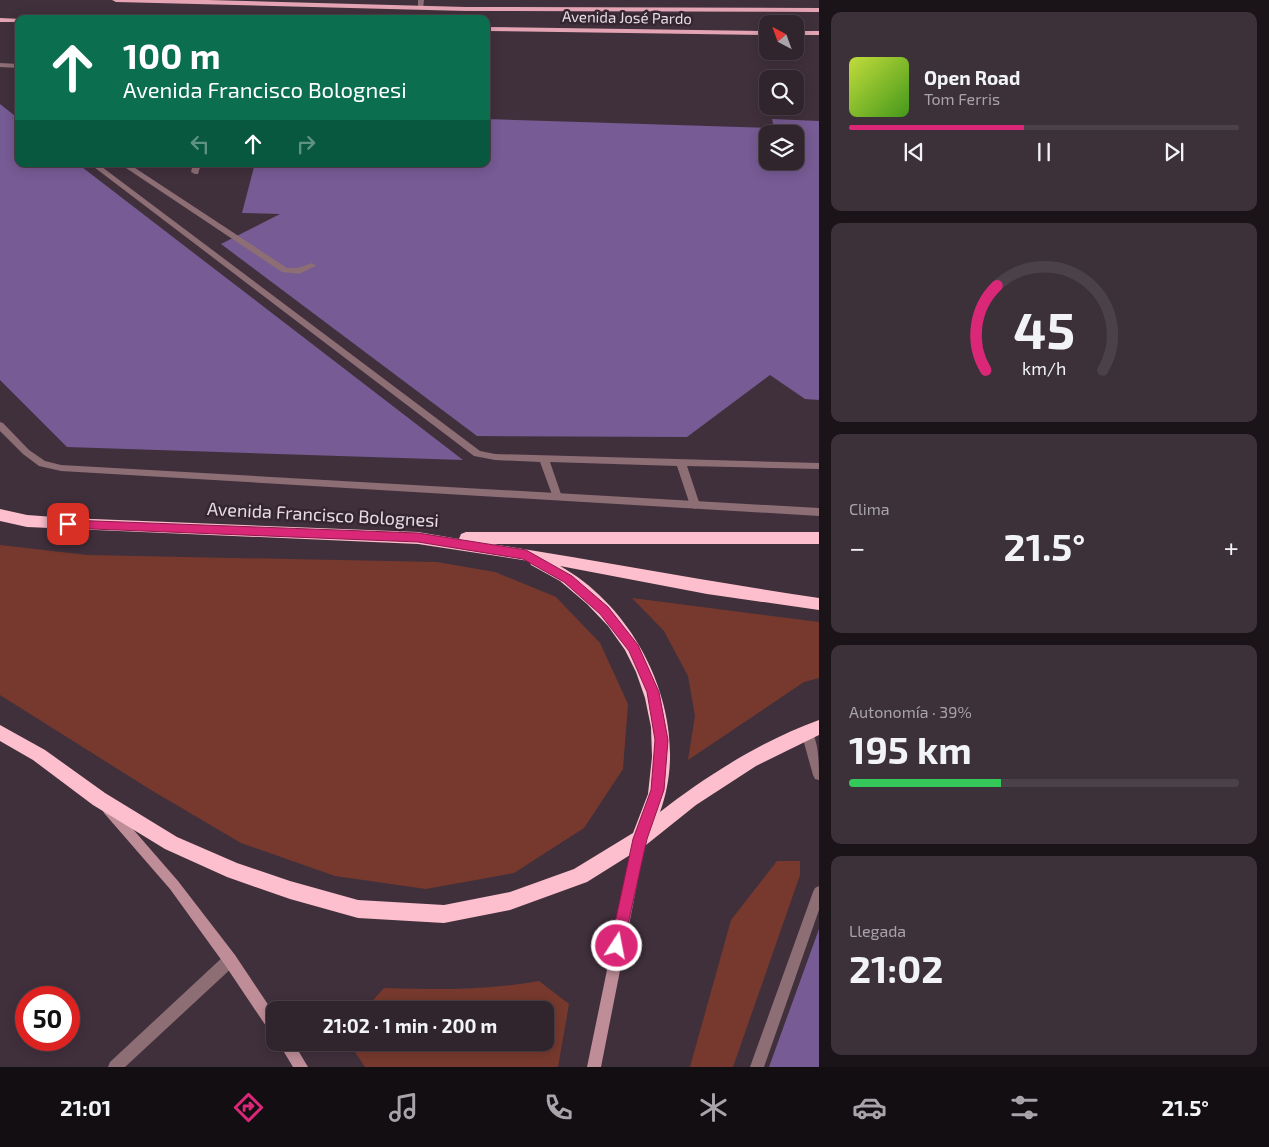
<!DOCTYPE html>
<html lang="es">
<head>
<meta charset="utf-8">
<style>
  :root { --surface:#30242d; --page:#3c3039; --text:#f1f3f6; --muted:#a8a4aa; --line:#4b4149; --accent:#db2777 }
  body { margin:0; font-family:"Exo 2",sans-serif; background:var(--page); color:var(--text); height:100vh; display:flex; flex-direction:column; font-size:19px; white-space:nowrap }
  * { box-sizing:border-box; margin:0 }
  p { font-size:16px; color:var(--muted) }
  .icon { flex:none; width:28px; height:28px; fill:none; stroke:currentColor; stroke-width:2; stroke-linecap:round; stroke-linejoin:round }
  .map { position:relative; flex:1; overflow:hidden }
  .sheet { display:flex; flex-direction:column; gap:12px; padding:12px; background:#1a1419; width:450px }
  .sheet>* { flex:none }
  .banner { position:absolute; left:15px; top:15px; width:475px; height:152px; border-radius:10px; box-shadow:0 2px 12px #0003,0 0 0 1px var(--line); background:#0b6e4f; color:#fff; overflow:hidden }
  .needle { width:32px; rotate:319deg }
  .tools { position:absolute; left:759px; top:15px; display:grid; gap:10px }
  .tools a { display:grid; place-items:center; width:45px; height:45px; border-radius:10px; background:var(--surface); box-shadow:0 2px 12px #0003,0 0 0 1px var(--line); font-size:25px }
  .speed { position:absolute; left:15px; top:986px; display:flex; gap:10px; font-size:25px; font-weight:700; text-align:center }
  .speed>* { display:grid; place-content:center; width:65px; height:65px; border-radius:50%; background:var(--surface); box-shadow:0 2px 12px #0003,0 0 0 1px var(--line); line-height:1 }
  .speed .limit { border:8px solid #d22; background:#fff; color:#111 }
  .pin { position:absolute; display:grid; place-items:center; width:42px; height:42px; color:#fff; margin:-21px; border-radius:10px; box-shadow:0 2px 8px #0006 }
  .me { position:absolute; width:55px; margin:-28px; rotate:11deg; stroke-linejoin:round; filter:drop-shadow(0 0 4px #0008) }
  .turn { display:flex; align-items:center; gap:18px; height:105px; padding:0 25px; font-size:22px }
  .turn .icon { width:65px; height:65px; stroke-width:2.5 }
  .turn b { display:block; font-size:35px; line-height:42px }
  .lanes { display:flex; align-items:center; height:48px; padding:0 25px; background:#0003; justify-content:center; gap:25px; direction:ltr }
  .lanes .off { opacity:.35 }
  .big { font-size:38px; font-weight:700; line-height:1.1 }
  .sheet .tile { flex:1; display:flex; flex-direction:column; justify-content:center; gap:8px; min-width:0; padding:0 18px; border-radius:10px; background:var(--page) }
  .sheet .dial { align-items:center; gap:0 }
  .dial svg { height:130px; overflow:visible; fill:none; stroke:var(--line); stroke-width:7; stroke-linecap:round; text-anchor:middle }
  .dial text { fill:var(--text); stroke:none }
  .song { display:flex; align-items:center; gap:15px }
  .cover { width:60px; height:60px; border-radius:8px; background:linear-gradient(135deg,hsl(70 70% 55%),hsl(100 70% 35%)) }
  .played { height:5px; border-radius:2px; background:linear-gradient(90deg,var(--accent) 45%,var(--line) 45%) }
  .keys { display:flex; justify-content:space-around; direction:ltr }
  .heat { display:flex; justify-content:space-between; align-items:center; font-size:28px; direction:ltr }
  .charge { height:8px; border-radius:4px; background:linear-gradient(90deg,#34c759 39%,var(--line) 0) }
  .trip { position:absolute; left:266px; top:1001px; width:288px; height:50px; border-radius:10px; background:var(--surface); box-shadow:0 2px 12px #0003,0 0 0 1px var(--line); font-weight:700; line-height:50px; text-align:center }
  .dock { display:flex; height:80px; justify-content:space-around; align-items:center; background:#130e12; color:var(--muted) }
  .dock .icon { width:35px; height:35px }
  .dock .on { color:var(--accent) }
  .dock b { font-size:22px; color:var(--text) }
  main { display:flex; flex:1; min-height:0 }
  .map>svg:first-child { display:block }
</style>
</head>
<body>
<main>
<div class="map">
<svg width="819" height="1067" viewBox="0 0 819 1067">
  <rect width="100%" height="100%" fill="#40303c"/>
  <path fill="#77392d" d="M0 545 87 555 437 562 495 572 556 597 600 643 628 704 623 769 584 828 514 873 426 889 335 876 241 843 151 790 0 695Z
    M632 598 819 622V678L804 682 688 760 695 716 688 676 664 631Z
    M777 861H800V875L733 1067H690L731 920Z
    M539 981 569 1004 558 1067H365L349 1043 545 1042V1010H364L384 988C436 990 488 990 539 981Z"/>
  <path fill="#765b94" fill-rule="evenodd" d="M0 104 19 119V164H78L463 460 67 447 0 380Z
    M486 119 774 128 772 119 819 121V400L805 399 770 375 687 437 477 436 221 244 280 214 242 213 254 167 220 166 221 164H486ZM768 134H795V161H768Z
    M819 929V1067H769Z"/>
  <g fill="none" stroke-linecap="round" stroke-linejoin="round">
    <path fill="#8d6e75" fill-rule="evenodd" d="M418 0H424L423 9 418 8Z
      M90 164H98L480 451 495 454 819 463V469L687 466 700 505 695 509 690 505 677 466 550 462 562 497 560 500H554L540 462 495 460 474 456Z
      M120 164H129L287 268H298L312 263 316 266 299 274 282 272Z
      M193 164H201L198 174H195L191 172Z
      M807 727 811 728C819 745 819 762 819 780L815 779 813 775 801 732 803 728Z
      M819 886V910L764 1067H750L813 892 815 888Z"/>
    <path fill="#8d6e75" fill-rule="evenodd" d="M0 63 19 64V68L0 67Z
      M0 422 3 423 29 450 45 461 61 465 819 508V516L61 471 39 466 23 454 0 431Z
      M230 954 235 955 236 960 235 965 125 1067H108L110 1062 225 955Z"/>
    <path fill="#be8d98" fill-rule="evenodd" d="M108 804 112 805 178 881 235 955 275 1015V1034L270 1032 225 965 170 889 104 813 102 809 104 805Z
      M640 833 644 835 646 839 601 1067H587L634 839 636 835Z
      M278 1042H293L308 1067H293Z"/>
    <path fill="#e4a4b4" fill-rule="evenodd" d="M112 0H208L466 7 819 8V12L466 11 116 2Z
      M0 18 22 19H19V22H0Z
      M486 27 768 31V35L486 31Z
      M795 31H819V35H795Z"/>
    <path fill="#fdbfcd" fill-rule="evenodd" d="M0 509 27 515 68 518 418 532 459 539 461 534 466 532H819V544H492C601 561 709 582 819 598V610L707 594 560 566C641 611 693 723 660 812 706 776 763 740 819 720V735L756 766 696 805 646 845 587 882 510 910 444 923 358 918 290 899 227 877 165 849 93 805 33 760 0 741V725L45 750 105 793 177 837 237 863 290 881 358 900 444 905 510 892 574 869 633 833 648 794 652 757 651 727 645 698 636 672 625 650 608 626 587 604 560 581 531 565 529 561 418 544 27 527 0 521Z"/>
  </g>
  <path fill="#db2777" stroke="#8e194d" d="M68 520 418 533 526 550 572 576 608 607 638 645 659 692 668 740 664 790 647 839 622 951 617 954 612 951 610 946 633 839 651 790 655 740 647 692 629 651 600 614 564 582 523 559 418 542 68 528 62 524Z"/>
  <g text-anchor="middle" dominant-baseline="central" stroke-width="5" stroke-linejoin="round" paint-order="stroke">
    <g font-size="15" fill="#e8dde5" stroke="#352632">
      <text transform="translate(627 17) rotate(1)">Avenida José Pardo</text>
    </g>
    <g font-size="18" fill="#e8dde5" stroke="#352632">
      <text transform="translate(323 514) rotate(3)">Avenida Francisco Bolognesi</text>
    </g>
  </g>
</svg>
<div class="tools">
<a><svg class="needle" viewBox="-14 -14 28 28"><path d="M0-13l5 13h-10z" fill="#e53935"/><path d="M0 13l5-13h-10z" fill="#a8a4aa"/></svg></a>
<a><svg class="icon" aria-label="search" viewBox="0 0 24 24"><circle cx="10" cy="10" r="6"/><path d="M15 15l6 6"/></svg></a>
<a><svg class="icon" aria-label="layers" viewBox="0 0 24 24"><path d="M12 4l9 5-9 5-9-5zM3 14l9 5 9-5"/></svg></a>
</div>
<div class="speed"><div class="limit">50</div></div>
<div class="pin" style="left:68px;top:524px;background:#d93025"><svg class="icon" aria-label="arrive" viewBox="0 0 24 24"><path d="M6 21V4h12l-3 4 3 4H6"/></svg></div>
<svg class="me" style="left:617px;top:946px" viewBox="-20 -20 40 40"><circle r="17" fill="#db2777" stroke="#fff" stroke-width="3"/><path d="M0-11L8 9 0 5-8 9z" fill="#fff"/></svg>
<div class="trip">21:02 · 1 min · 200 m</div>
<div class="banner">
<div class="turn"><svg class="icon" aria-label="ahead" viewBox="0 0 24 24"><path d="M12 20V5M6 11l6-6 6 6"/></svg><div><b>100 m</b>Avenida Francisco Bolognesi</div></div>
<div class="lanes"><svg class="icon off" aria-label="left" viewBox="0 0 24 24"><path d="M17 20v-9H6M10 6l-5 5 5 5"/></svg><svg class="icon" aria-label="ahead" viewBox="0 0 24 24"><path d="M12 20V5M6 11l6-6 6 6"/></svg><svg class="icon off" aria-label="right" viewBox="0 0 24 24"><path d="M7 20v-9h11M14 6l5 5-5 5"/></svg></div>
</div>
</div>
<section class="sheet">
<div class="tile">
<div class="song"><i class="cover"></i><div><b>Open Road</b><p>Tom Ferris</p></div></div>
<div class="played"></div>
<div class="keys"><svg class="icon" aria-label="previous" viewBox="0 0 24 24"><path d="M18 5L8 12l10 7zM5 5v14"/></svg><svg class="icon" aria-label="pause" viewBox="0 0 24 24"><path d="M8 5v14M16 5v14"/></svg><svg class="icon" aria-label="next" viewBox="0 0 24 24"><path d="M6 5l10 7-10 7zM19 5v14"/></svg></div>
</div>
<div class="tile dial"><svg viewBox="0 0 100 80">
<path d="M14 69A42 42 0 1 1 86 69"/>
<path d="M14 69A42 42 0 0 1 21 17" stroke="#db2777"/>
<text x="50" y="56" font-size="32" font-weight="700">45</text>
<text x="50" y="72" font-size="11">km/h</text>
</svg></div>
<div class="tile"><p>Clima</p>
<div class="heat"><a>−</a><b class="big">21.5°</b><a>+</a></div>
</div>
<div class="tile"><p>Autonomía · 39%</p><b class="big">195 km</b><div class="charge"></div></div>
<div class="tile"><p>Llegada</p><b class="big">21:02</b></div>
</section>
</main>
<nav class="dock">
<b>21:01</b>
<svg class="icon on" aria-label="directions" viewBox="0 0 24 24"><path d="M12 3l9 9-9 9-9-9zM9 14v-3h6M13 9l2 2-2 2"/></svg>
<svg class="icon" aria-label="music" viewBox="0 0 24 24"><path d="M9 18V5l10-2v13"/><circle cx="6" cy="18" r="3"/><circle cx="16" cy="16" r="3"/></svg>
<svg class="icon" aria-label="phone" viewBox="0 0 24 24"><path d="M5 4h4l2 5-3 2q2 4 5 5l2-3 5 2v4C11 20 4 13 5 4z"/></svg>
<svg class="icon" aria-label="climate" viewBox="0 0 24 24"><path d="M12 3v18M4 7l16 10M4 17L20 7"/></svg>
<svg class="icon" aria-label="car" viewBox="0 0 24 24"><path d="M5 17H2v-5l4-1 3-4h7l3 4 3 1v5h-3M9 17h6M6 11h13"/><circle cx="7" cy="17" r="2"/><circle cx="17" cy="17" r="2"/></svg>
<svg class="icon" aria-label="filters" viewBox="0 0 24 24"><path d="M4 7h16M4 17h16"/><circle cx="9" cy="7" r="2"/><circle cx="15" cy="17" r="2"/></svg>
<b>21.5°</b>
</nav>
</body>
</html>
